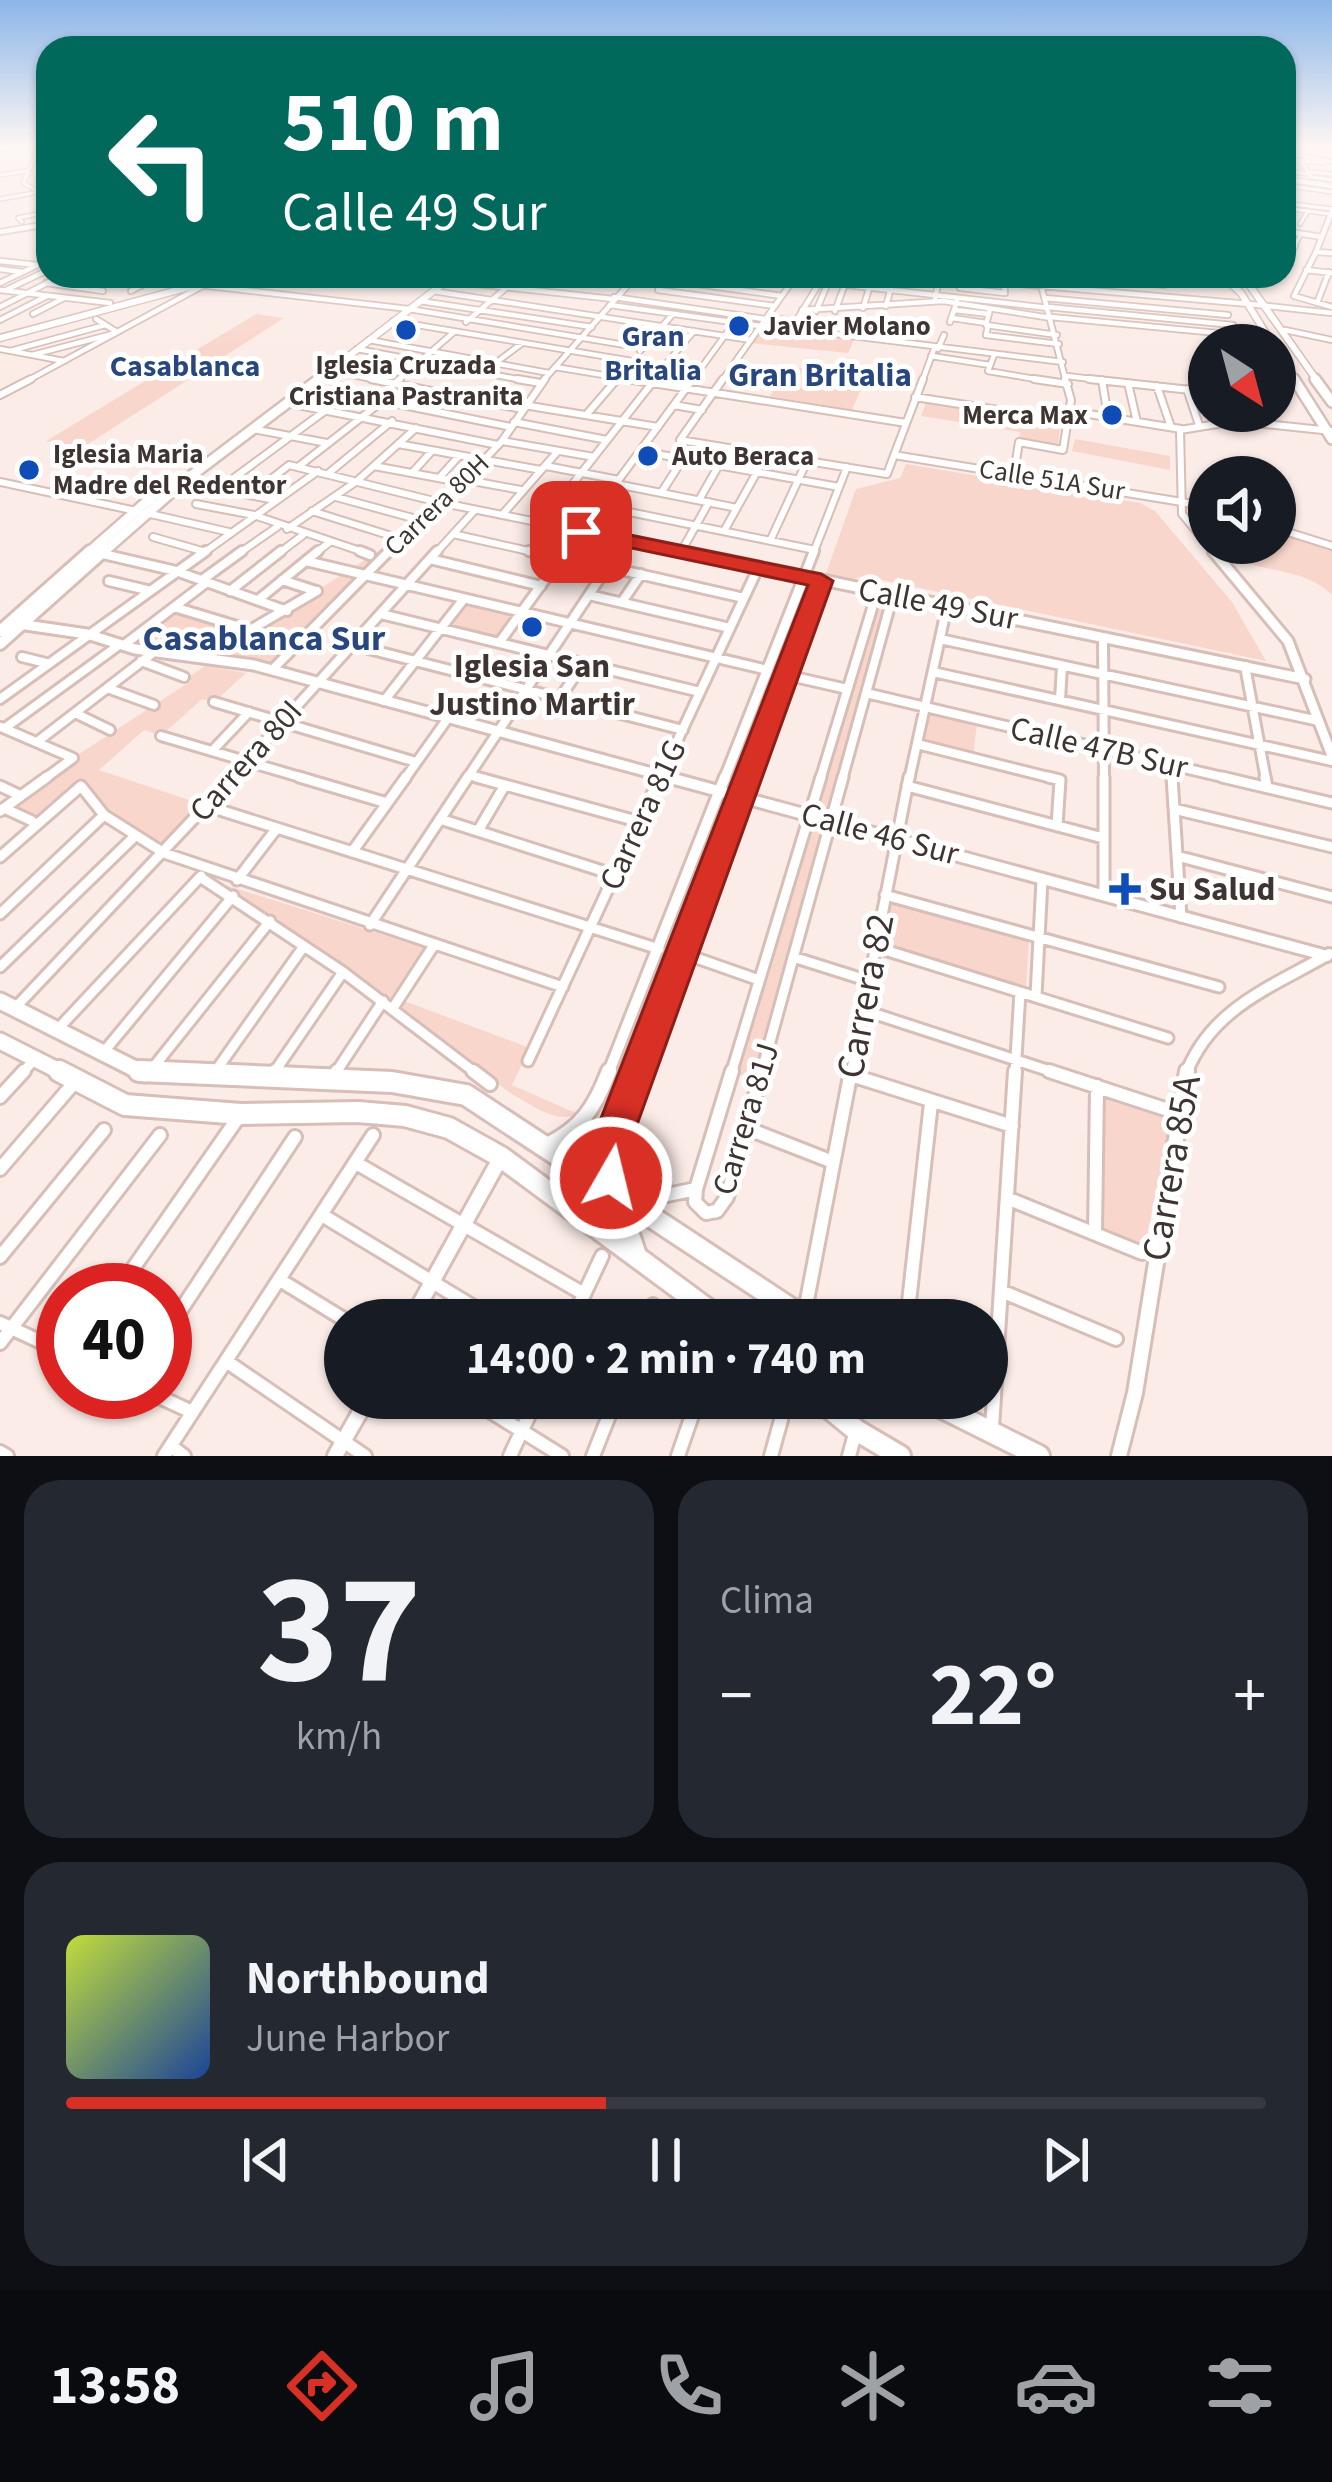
<!DOCTYPE html>
<html lang="es">
<head>
<meta charset="utf-8">
<style>
  :root { --surface:#171b24; --page:#242831; --text:#f1f3f6; --muted:#9ea1a6; --line:#363941; --accent:#d93025 }
  body { margin:0; font-family:"Source Sans 3",sans-serif; background:var(--page); color:var(--text); height:100vh; display:flex; flex-direction:column; font-size:45px; white-space:nowrap }
  * { box-sizing:border-box; margin:0 }
  p { font-size:39px; color:var(--muted) }
  .icon { flex:none; width:66px; height:66px; fill:none; stroke:currentColor; stroke-width:2; stroke-linecap:round; stroke-linejoin:round }
  .map { position:relative; height:1456px; overflow:hidden }
  .panel { display:flex; flex-direction:column; gap:24px; padding:24px; background:#0d0f14; flex:1 }
  .panel>* { flex:none }
  .top-card { position:absolute; left:36px; top:36px; width:1260px; height:252px; border-radius:36px; box-shadow:0 3px 9px #0004; background:#00695c; color:#fff; overflow:hidden }
  .needle { width:78px; rotate:144deg }
  .fabs { position:absolute; left:1188px; top:324px; display:grid; gap:24px }
  .fabs a { display:grid; place-items:center; width:108px; height:108px; border-radius:50%; background:var(--surface); box-shadow:0 3px 9px #0004; font-size:60px }
  .speed { position:absolute; left:36px; top:1263px; display:flex; gap:24px; font-size:60px; font-weight:700; text-align:center }
  .speed>* { display:grid; place-content:center; width:156px; height:156px; border-radius:50%; background:var(--surface); box-shadow:0 3px 9px #0004; line-height:1 }
  .speed .limit { border:18px solid #d22; background:#fff; color:#111 }
  .pin { position:absolute; display:grid; place-items:center; width:102px; height:102px; color:#fff; margin:-51px; border-radius:24px; box-shadow:0 6px 18px #0006 }
  .me { position:absolute; width:132px; margin:-66px; rotate:8deg; stroke-linejoin:round; filter:drop-shadow(0 0 9px #0008) }
  .turn { display:flex; align-items:center; gap:42px; height:252px; padding:0 48px; font-size:54px }
  .turn .icon { width:156px; height:156px; stroke-width:2.5 }
  .turn b { display:block; font-size:84px; line-height:102px }
  .big { font-size:90px; font-weight:700; line-height:1.1 }
  .panel .widget { flex:1; display:flex; flex-direction:column; justify-content:center; gap:18px; min-width:0; padding:0 42px; border-radius:36px; background:var(--page) }
  .panel .dial { align-items:center; gap:0 }
  .dial b { font-size:156px; line-height:1 }
  .song { display:flex; align-items:center; gap:36px }
  .cover { width:144px; height:144px; border-radius:18px; background:linear-gradient(135deg,hsl(70 70% 55%),hsl(220 70% 35%)) }
  .played { height:12px; border-radius:6px; background:linear-gradient(90deg,var(--accent) 45%,var(--line) 45%) }
  .keys { display:flex; justify-content:space-around; direction:ltr }
  .heat { display:flex; justify-content:space-between; align-items:center; font-size:66px; direction:ltr }
  .panel .tiles { flex:1; display:grid; gap:24px; grid-template-columns:1fr 1fr }
  .widget:last-child { grid-column:span 2 }
  .trip { position:absolute; left:324px; top:1299px; width:684px; height:120px; border-radius:60px; background:var(--surface); box-shadow:0 3px 9px #0004; font-weight:700; line-height:120px; text-align:center }
  .tabs { display:flex; height:192px; justify-content:space-around; align-items:center; background:#090b0e; color:var(--muted) }
  .tabs .icon { width:84px; height:84px }
  .tabs .on { color:var(--accent) }
  .tabs b { font-size:54px; color:var(--text) }
  .map>svg:first-child { display:block }
</style>
</head>
<body>
<div class="map">
<svg width="1332" height="1456" viewBox="0 0 1332 1456">
  <rect width="100%" height="100%" fill="#fbece7"/>
  <path fill="#f9d6cc" d="M256 314 284 318 82 448 46 441Z
    M761 327 854 340 848 353 749 343Z
    M788 366 866 378 852 410 770 396Z
    M927 400 1061 421 1058 446 1019 440 1020 432 921 416Z
    M1075 439 1170 456V470L1072 451Z
    M906 464 1140 503 1155 511 1232 602 1266 661 863 576 849 581 825 576 856 489 900 478Z
    M1275 532 1332 550V595C1299 562 1246 577 1214 543H1275Z
    M394 541 272 665 137 643 176 612 250 634Z
    M806 583 815 584 742 783 731 780Z
    M879 597 888 599 826 811 814 807Z
    M464 602 516 614 497 640 444 628Z
    M205 666 246 673 214 702 202 699 161 736 144 730 99 770 198 803 161 846 109 813 87 781 75 784 32 821 8 810 73 758 191 681 188 678Z
    M926 711 977 723 973 756 920 743Z
    M810 827 823 831 754 1079 738 1074Z
    M710 834 720 837 616 1110 603 1105Z
    M200 877 431 950 399 999 530 1048 512 1085 578 1114C554 1124 533 1105 512 1094Z
    M890 901 1029 940 1026 987 881 944Z
    M1103 1093 1173 1115 1145 1245 1100 1228Z"/>
  <g fill="none" stroke-linecap="round" stroke-linejoin="round">
    <defs>
      <path id="minor-far5" d="M40 146 23 183 48 197
        M1284 152 1332 162
        M1284 159 1324 163
        M1301 162 1312 177 1332 180
        M1284 171 1310 174
        M1310 172 1332 174
        M0 175 27 171
        M1284 185 1332 192
        M0 199 34 193
        M1284 203 1332 209
        M1284 208 1331 214
        M22 222 18 218 48 212
        M1300 224 1308 211
        M1293 249 1301 234"/>
      <path id="minor-far4" d="M1316 252 1294 296 1332 307
        M0 261 37 265
        M1284 265 1295 246
        M0 269 22 272
        M1306 270 1332 273
        M63 276 141 286
        M136 276 153 278
        M723 276 790 285
        M1136 276 1137 282 1164 285
        M1141 276 1186 280
        M794 279 1048 308
        M961 279 1249 304
        M668 280 782 296
        M0 283 48 260
        M46 283 103 291
        M1041 285 1066 382
        M960 288 1005 293 1004 282
        M0 290 110 303
        M6 290 48 270
        M658 290 775 306
        M131 291 158 276
        M433 291 751 340
        M614 297 765 319
        M935 298 940 276
        M1045 298 1228 315
        M420 301 592 327
        M1317 303 1329 272
        M610 305 760 326
        M886 306 894 276
        M0 307 61 276
        M1048 307 1233 325
        M863 308 873 276
        M409 309 643 348
        M990 309 986 325 1057 335
        M802 310 943 301 1051 318
        M955 310 989 314
        M816 311 828 283
        M835 311 845 284
        M33 314 64 298
        M1051 317 1228 334
        M768 318 816 323
        M952 318 986 323
        M96 319 117 332
        M0 320 47 296
        M393 321 698 372
        M796 321 820 282
        M466 322 506 288
        M950 322 957 301
        M762 325 1063 362
        M988 326 986 335 1059 344
        M826 330 896 322
        M1285 330 1332 340
        M369 340 549 373
        M0 349 64 361
        M357 349 533 382
        M938 349 944 335
        M10 351 105 325
        M640 351 673 314
        M32 355 112 334
        M994 355 988 371 1053 382
        M931 356 990 365
        M665 365 694 331
        M555 367 646 382
        M329 370 386 382
        M1275 370H1289
        M482 373 521 344
        M1067 376 1116 382
        M396 382 454 332
        M614 382 618 377
        M691 382 734 323
        M721 382 796 276
        M922 382 934 349"/>
      <path id="minor-far3" d="M371 379 522 409
        M517 379 541 383
        M627 379 906 423
        M723 379 680 440 887 474 923 379
        M1034 379 1068 384
        M1089 379 1209 392
        M1102 380 1108 417
        M1128 383 1137 422
        M1157 386 1171 427
        M1187 389 1199 425
        M385 391 400 379
        M354 395 511 427
        M915 397 1068 421
        M288 403 498 445
        M524 405 658 427
        M674 405 702 410
        M1070 411 1181 429
        M1257 411 1265 424
        M587 414 617 379
        M514 422 607 440
        M253 429 327 443
        M502 441 594 457
        M398 444 541 470
        M640 451 839 487
        M894 455 1182 502
        M374 466 465 483
        M546 466 619 480
        M298 467 390 395
        M330 472 392 421
        M412 473 431 452
        M1014 473 1019 442 1063 450 1071 400 1065 379
        M439 478 458 457
        M467 480 521 490
        M183 482 275 500
        M616 484 737 508
        M219 489 326 410
        M661 493 683 459
        M251 495 289 465 442 503
        M336 497 420 520
        M699 500 719 465
        M196 504 254 515 369 554
        M600 506 815 550
        M312 511 401 539
        M146 513 229 532
        M502 515 558 451
        M542 523 652 383
        M287 529 357 481 416 428
        M724 531 767 454
        M453 534 542 554
        M153 537 202 551
        M770 541 807 461
        M681 552 709 502
        M202 554 318 471
        M238 554 277 527
        M278 554 303 535
        M314 554 330 542
        M386 554 443 503
        M435 554 475 510
        M564 554 693 379
        M616 554 625 541
        M813 554 847 467"/>
      <path id="minor-far2" d="M360 551 370 555
        M529 551 561 559
        M103 554 176 571 287 611
        M430 559 541 586
        M306 561 768 670
        M608 567 744 598
        M804 577 814 551
        M202 580 242 551
        M282 580 316 591
        M109 581 147 590
        M230 591 281 551
        M589 595 730 628
        M258 600 318 551
        M622 602 641 574
        M174 607 250 630 317 591
        M381 614 700 692
        M1103 638 1104 780
        M940 639 1319 721
        M499 643 566 551
        M124 645 207 582
        M353 645 683 730
        M22 657 46 663
        M141 661 184 677
        M1245 666 1266 780
        M272 670 389 551
        M933 672 1332 761
        M786 675 847 689
        M107 688 154 705
        M866 693 1235 780
        M560 698 583 664
        M0 699 206 551
        M1060 700 1062 666
        M384 701 463 600
        M214 702 416 762
        M75 713 110 730
        M1 727 73 758
        M5 728 119 645
        M161 736 310 780
        M37 742 154 652
        M917 744 1060 780
        M213 750 249 712
        M1171 765 1172 780
        M469 775 487 780
        M43 780 73 758
        M230 780 437 551
        M404 780 448 718
        M466 780 618 551
        M659 780 758 568
        M820 780 877 592
        M842 780 893 595
        M909 780 947 606"/>
      <path id="minor-far1" d="M299 777 387 803
        M476 777 640 822
        M1048 777 1060 780 1057 826
        M1104 777V895
        M1172 777 1181 917
        M1222 777 1332 803
        M1265 777 1267 787
        M0 786 19 795
        M907 786 1103 838
        M204 805 659 949
        M4 808 32 821
        M1174 809 1332 847
        M0 811 47 777
        M440 819 615 875
        M478 831 505 785
        M352 852 406 777
        M1177 856 1332 897
        M0 857 81 786 104 815 164 853 563 987
        M200 877 343 972 477 1074
        M237 880 277 828
        M885 895 1219 987
        M0 914 104 815
        M370 925 468 777
        M875 947 1168 1038
        M685 954 759 980
        M793 957 869 981
        M0 967 135 836
        M1036 996 1042 880
        M15 1008 233 777
        M393 1008 434 945
        M863 1010 1059 1074
        M56 1031 201 876
        M102 1054 233 896
        M528 1061 660 777
        M152 1069 270 921
        M217 1069 304 946
        M21 1074 34 1060
        M273 1074 343 972
        M335 1074 383 1001
        M731 1074 821 777
        M761 1074 843 777
        M851 1074 909 777
        M1015 1074 1020 992"/>
      <path id="minor" d="M473 1071 490 1084
        M732 1071 696 1189 695 1202 706 1213 717 1211 727 1197 762 1071
        M1049 1071 1165 1109
        M272 1075 275 1071
        M334 1075 337 1071
        M851 1075 1012 1126
        M0 1097 24 1071
        M746 1128 833 1162
        M356 1163 584 1294
        M0 1169 73 1084
        M1007 1198 1142 1253
        M638 1201 696 1189
        M322 1215 495 1320
        M1095 1234 1097 1086
        M0 1257 104 1130
        M280 1280 345 1320
        M118 1290 240 1115
        M1001 1291 1116 1339
        M804 1316 851 1071
        M572 1320 602 1256
        M647 1320 653 1305
        M907 1320 931 1103
        M0 1323 63 1352
        M165 1334 295 1137
        M0 1343 160 1135
        M226 1361 365 1456
        M149 1392 192 1412
        M469 1398 562 1456
        M992 1428 1015 1071
        M171 1446 184 1456
        M0 1452 7 1456
        M164 1456 373 1135
        M510 1456 537 1398
        M593 1456 616 1398
        M678 1456 698 1398
        M771 1456 781 1420
        M849 1456 855 1434"/>
      <path id="tertiary-far4" d="M1284 147 1332 155
        M0 148 12 146
        M1332 211 1316 252 1332 253
        M1284 231 1322 237
        M0 232 42 225
        M440 280 613 299
        M200 285 409 309
        M1249 304 1332 313
        M25 382 206 284
        M542 382 636 276"/>
      <path id="tertiary-far3" d="M0 395 31 379
        M0 482 141 512
        M1182 502 1209 508
        M443 503 695 554
        M443 503 502 441 545 379
        M1275 528 1332 546
        M1216 554 1182 514 1180 430 1236 421 1332 431"/>
      <path id="tertiary-far2" d="M681 551 1305 679
        M1213 551 1288 641 1332 756
        M19 624 87 634 135 649 254 665 678 780
        M724 780 804 577
        M747 780 821 581"/>
      <path id="tertiary-far1" d="M667 777 1327 956
        M608 1074 725 777
        M637 1074 748 777
        M1186 1074C1211 1008 1272 987 1329 954"/>
      <path id="tertiary" d="M547 1145C582 1128 595 1107 609 1071
        M638 1252 609 1167 611 1144 638 1071
        M411 1320 501 1157
        M335 1456 368 1398
        M1119 1456 1135 1393 1187 1071"/>
      <path id="secondary" d="M1284 179 1332 186"/>
      <path id="primary-far4" d="M1222 276 1241 293 1273 345
        M1243 276 1318 382
        M0 338 230 276
        M1275 348 1296 382
        M315 382 453 276"/>
      <path id="primary-far3" d="M1294 379 1332 439
        M1315 379 1332 402
        M87 554 152 497
        M101 554 183 482 319 379"/>
      <path id="primary-far2" d="M0 631 90 551
        M0 644 104 551"/>
      <path id="primary-far1" d="M0 1001 145 1074
        M0 1041 65 1074"/>
      <path id="primary" d="M59 1071 125 1105 241 1114 358 1112 405 1116 449 1128 501 1157 722 1320
        M139 1071 392 1082 466 1095 808 1320
        M571 1203 598 1202 603 1188 595 1177
        M817 1398 856 1430 900 1456
        M923 1398 1039 1456"/>
    </defs>
    <use href="#minor-far5" stroke="#d7beb7" stroke-width="6"/>
    <use href="#minor-far4" stroke="#d7beb7" stroke-width="8"/>
    <use href="#minor-far3" stroke="#d7beb7" stroke-width="10"/>
    <use href="#minor-far2" stroke="#d7beb7" stroke-width="14"/>
    <use href="#minor-far1" stroke="#d7beb7" stroke-width="15"/>
    <use href="#minor" stroke="#d7beb7" stroke-width="18"/>
    <use href="#tertiary-far4" stroke="#d7beb7" stroke-width="8"/>
    <use href="#tertiary-far3" stroke="#d7beb7" stroke-width="10"/>
    <use href="#tertiary-far2" stroke="#d7beb7" stroke-width="15"/>
    <use href="#tertiary-far1" stroke="#d7beb7" stroke-width="16"/>
    <use href="#tertiary" stroke="#d7beb7" stroke-width="20"/>
    <use href="#secondary" stroke="#d7beb7" stroke-width="8"/>
    <use href="#primary-far4" stroke="#d7beb7" stroke-width="9"/>
    <use href="#primary-far3" stroke="#d7beb7" stroke-width="14"/>
    <use href="#primary-far2" stroke="#d7beb7" stroke-width="16"/>
    <use href="#primary-far1" stroke="#d7beb7" stroke-width="21"/>
    <use href="#primary" stroke="#d7beb7" stroke-width="26"/>
    <use href="#minor-far5" stroke="#fff" stroke-width="3"/>
    <use href="#minor-far4" stroke="#fff" stroke-width="4.5"/>
    <use href="#minor-far3" stroke="#fff" stroke-width="6"/>
    <use href="#minor-far2" stroke="#fff" stroke-width="8"/>
    <use href="#minor-far1" stroke="#fff" stroke-width="9"/>
    <use href="#minor" stroke="#fff" stroke-width="12"/>
    <use href="#tertiary-far4" stroke="#fff" stroke-width="4.5"/>
    <use href="#tertiary-far3" stroke="#fff" stroke-width="6"/>
    <use href="#tertiary-far2" stroke="#fff" stroke-width="9"/>
    <use href="#tertiary-far1" stroke="#fff" stroke-width="10"/>
    <use href="#tertiary" stroke="#fff" stroke-width="14"/>
    <use href="#secondary" stroke="#fff" stroke-width="4.5"/>
    <use href="#primary-far4" stroke="#fff" stroke-width="6"/>
    <use href="#primary-far3" stroke="#fff" stroke-width="9"/>
    <use href="#primary-far2" stroke="#fff" stroke-width="10"/>
    <use href="#primary-far1" stroke="#fff" stroke-width="15"/>
    <use href="#primary" stroke="#fff" stroke-width="20"/>
  </g>
  <linearGradient id="sky" x2="0" y2="1"><stop stop-color="#8bb6e8"/><stop offset="0.42" stop-color="#fdf6f4"/><stop offset="1" stop-color="#fdf6f4" stop-opacity="0"/></linearGradient>
  <rect width="1332" height="349" fill="url(#sky)"/>
  <path fill="#d93025" stroke="#8d1f18" stroke-width="3" d="M581 525 821 574 833 581 630 1144 632 1178 626 1192 611 1198 597 1192 591 1178V1144L808 585 574 536 571 532Z"/>
  <g fill="#104cb8" stroke="#fff" stroke-width="4.5">
    <circle cx="739" cy="326" r="12"/>
    <circle cx="406" cy="330" r="12"/>
    <circle cx="1112" cy="415" r="12"/>
    <circle cx="648" cy="456" r="12"/>
    <circle cx="29" cy="470" r="12"/>
    <circle cx="532" cy="627" r="12"/>
    <path d="M1119 871h12v12h12v12h-12v12h-12v-12h-12v-12h12z"/>
  </g>
  <g text-anchor="middle" dominant-baseline="central" stroke-width="10" stroke-linejoin="round" paint-order="stroke">
    <g font-size="27" font-weight="bold" fill="#3e3431" stroke="#fff" text-anchor="start">
      <text x="763" y="326">Javier Molano</text>
      <text x="406" y="365" text-anchor="middle">Iglesia Cruzada<tspan x="406" dy="31">Cristiana Pastranita</tspan></text>
      <text x="1088" y="415" text-anchor="end">Merca Max</text>
      <text x="53" y="454">Iglesia Maria<tspan x="53" dy="31">Madre del Redentor</tspan></text>
      <text x="672" y="456">Auto Beraca</text>
    </g>
    <g font-size="27" fill="#3e3431" stroke="#fff">
      <text transform="translate(1052 480) rotate(9)">Calle 51A Sur</text>
      <text transform="translate(437 505) rotate(-44)">Carrera 80H</text>
    </g>
    <g font-size="30" font-weight="bold" fill="#29477f" stroke="#fff">
      <text x="653" y="336">Gran<tspan x="653" dy="34">Britalia</tspan></text>
      <text x="185" y="366">Casablanca</text>
    </g>
    <g font-size="33" font-weight="bold" fill="#29477f" stroke="#fff">
      <text x="820" y="375">Gran Britalia</text>
    </g>
    <g font-size="33" fill="#3e3431" stroke="#fff">
      <text transform="translate(938 604) rotate(11)">Calle 49 Sur</text>
      <text transform="translate(1099 748) rotate(13)">Calle 47B Sur</text>
      <text transform="translate(246 761) rotate(-48)">Carrera 80I</text>
      <text transform="translate(643 815) rotate(-65)">Carrera 81G</text>
      <text transform="translate(880 834) rotate(15)">Calle 46 Sur</text>
      <text transform="translate(746 1119) rotate(-73)">Carrera 81J</text>
    </g>
    <g font-size="33" font-weight="bold" fill="#3e3431" stroke="#fff">
      <text x="532" y="666">Iglesia San<tspan x="532" dy="38">Justino Martir</tspan></text>
      <text x="1149" y="889" text-anchor="start">Su Salud</text>
    </g>
    <g font-size="36" font-weight="bold" fill="#29477f" stroke="#fff">
      <text x="264" y="638">Casablanca Sur</text>
    </g>
    <g font-size="39" fill="#3e3431" stroke="#fff">
      <text transform="translate(866 996) rotate(-79)">Carrera 82</text>
      <text transform="translate(1172 1168) rotate(-80)">Carrera 85A</text>
    </g>
  </g>
</svg>
<div class="fabs">
<a><svg class="needle" viewBox="-14 -14 28 28"><path d="M0-13l5 13h-10z" fill="#e53935"/><path d="M0 13l5-13h-10z" fill="#9ea1a6"/></svg></a>
<a><svg class="icon" aria-label="sound" viewBox="0 0 24 24"><path d="M4 9h4l5-4v14l-5-4H4zM17 9q2 3 0 6"/></svg></a>
</div>
<div class="speed"><div class="limit">40</div></div>
<div class="pin" style="left:581px;top:532px;background:#d93025"><svg class="icon" aria-label="arrive" viewBox="0 0 24 24"><path d="M6 21V4h12l-3 4 3 4H6"/></svg></div>
<svg class="me" style="left:611px;top:1178px" viewBox="-20 -20 40 40"><circle r="17" fill="#d93025" stroke="#fff" stroke-width="3"/><path d="M0-11L8 9 0 5-8 9z" fill="#fff"/></svg>
<div class="trip">14:00 · 2 min · 740 m</div>
<div class="top-card">
<div class="turn"><svg class="icon" aria-label="left" viewBox="0 0 24 24"><path d="M17 20v-9H6M10 6l-5 5 5 5"/></svg><div><b>510 m</b>Calle 49 Sur</div></div>
</div>
</div>
<section class="panel">
<div class="tiles">
<div class="widget dial"><b>37</b><p>km/h</p></div>
<div class="widget"><p>Clima</p>
<div class="heat"><a>−</a><b class="big">22°</b><a>+</a></div>
</div>
<div class="widget">
<div class="song"><i class="cover"></i><div><b>Northbound</b><p>June Harbor</p></div></div>
<div class="played"></div>
<div class="keys"><svg class="icon" aria-label="previous" viewBox="0 0 24 24"><path d="M18 5L8 12l10 7zM5 5v14"/></svg><svg class="icon" aria-label="pause" viewBox="0 0 24 24"><path d="M8 5v14M16 5v14"/></svg><svg class="icon" aria-label="next" viewBox="0 0 24 24"><path d="M6 5l10 7-10 7zM19 5v14"/></svg></div>
</div>
</div>
</section>
<nav class="tabs">
<b>13:58</b>
<svg class="icon on" aria-label="directions" viewBox="0 0 24 24"><path d="M12 3l9 9-9 9-9-9zM9 14v-3h6M13 9l2 2-2 2"/></svg>
<svg class="icon" aria-label="music" viewBox="0 0 24 24"><path d="M9 18V5l10-2v13"/><circle cx="6" cy="18" r="3"/><circle cx="16" cy="16" r="3"/></svg>
<svg class="icon" aria-label="phone" viewBox="0 0 24 24"><path d="M5 4h4l2 5-3 2q2 4 5 5l2-3 5 2v4C11 20 4 13 5 4z"/></svg>
<svg class="icon" aria-label="climate" viewBox="0 0 24 24"><path d="M12 3v18M4 7l16 10M4 17L20 7"/></svg>
<svg class="icon" aria-label="car" viewBox="0 0 24 24"><path d="M5 17H2v-5l4-1 3-4h7l3 4 3 1v5h-3M9 17h6M6 11h13"/><circle cx="7" cy="17" r="2"/><circle cx="17" cy="17" r="2"/></svg>
<svg class="icon" aria-label="filters" viewBox="0 0 24 24"><path d="M4 7h16M4 17h16"/><circle cx="9" cy="7" r="2"/><circle cx="15" cy="17" r="2"/></svg>
</nav>
</body>
</html>
